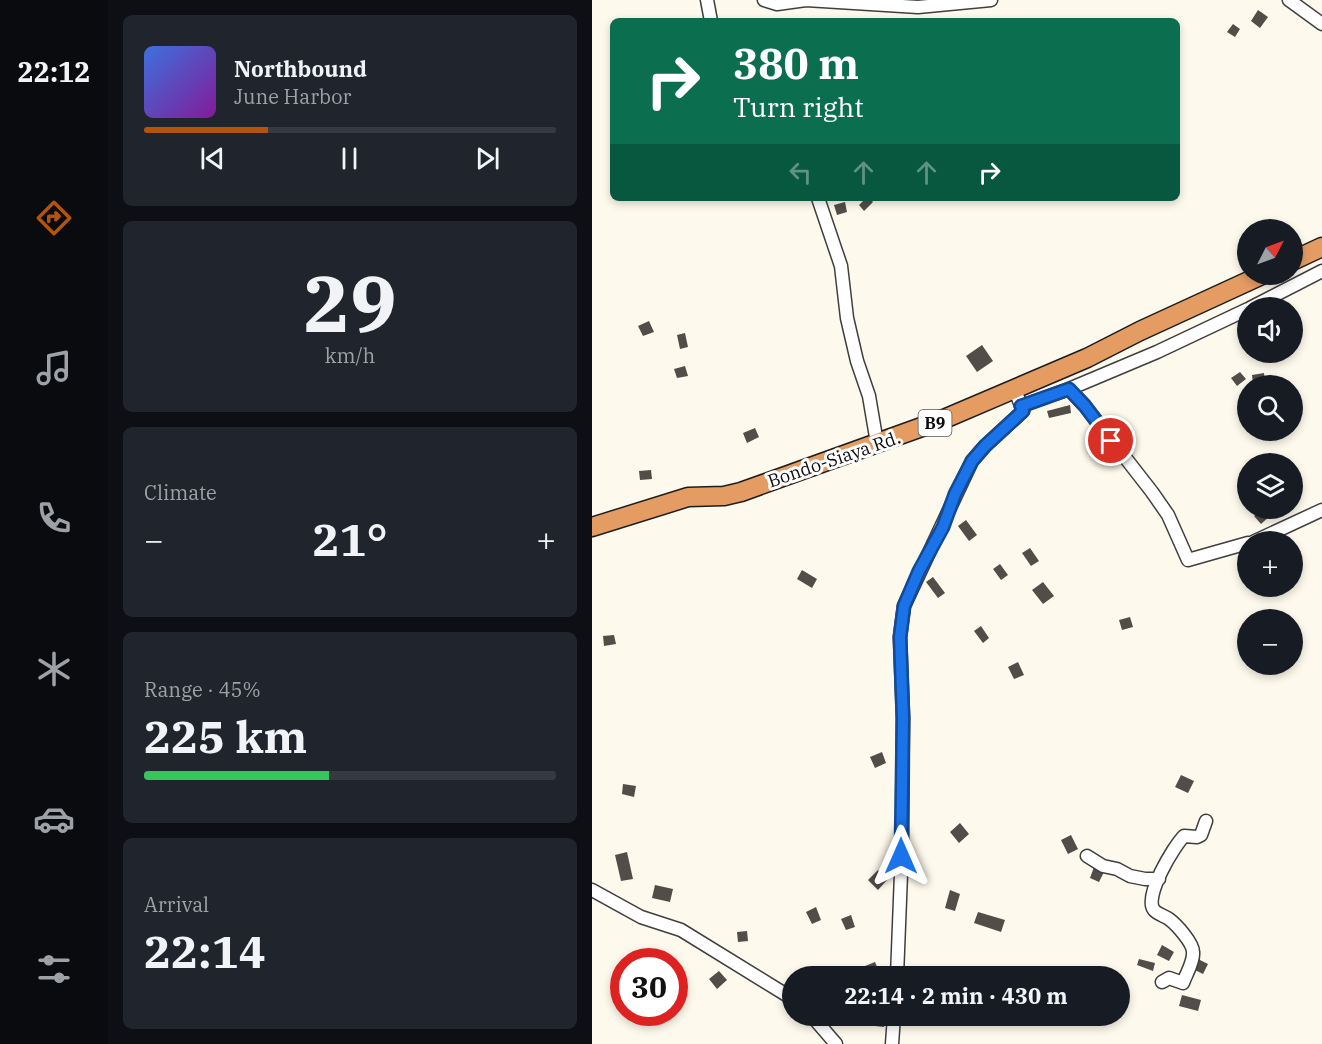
<!DOCTYPE html>
<html lang="en">
<head>
<meta charset="utf-8">
<style>
  :root { --surface:#171b24; --page:#20242c; --text:#f1f3f6; --muted:#9ea1a6; --line:#363941; --accent:#b45309 }
  body { margin:0; font-family:"IBM Plex Serif",serif; background:var(--page); color:var(--text); height:100vh; display:flex; flex-direction:column; font-size:22px; white-space:nowrap }
  * { box-sizing:border-box; margin:0 }
  p { font-size:20px; color:var(--muted) }
  .icon { flex:none; width:33px; height:33px; fill:none; stroke:currentColor; stroke-width:2; stroke-linecap:round; stroke-linejoin:round }
  .map { position:relative; flex:1; overflow:hidden }
  .sheet { display:flex; flex-direction:column; gap:15px; padding:15px; background:#0d0f14; width:484px }
  .sheet>* { flex:none }
  .top-card { position:absolute; left:18px; top:18px; width:570px; height:183px; border-radius:9px; box-shadow:0 3px 9px #0003; background:#0b6e4f; color:#fff; overflow:hidden }
  .needle { width:39px; rotate:48deg }
  .fabs { position:absolute; left:645px; top:219px; display:grid; gap:12px }
  .fabs a { display:grid; place-items:center; width:66px; height:66px; border-radius:50%; background:var(--surface); box-shadow:0 3px 9px #0003; font-size:30px }
  .speed { position:absolute; left:18px; top:948px; display:flex; gap:12px; font-size:30px; font-weight:700; text-align:center }
  .speed>* { display:grid; place-content:center; width:78px; height:78px; border-radius:50%; background:var(--surface); box-shadow:0 3px 9px #0003; line-height:1 }
  .speed .limit { border:9px solid #d22; background:#fff; color:#111 }
  .pin { position:absolute; display:grid; place-items:center; width:51px; height:51px; color:#fff; margin:-26px; border:3px solid #fff; border-radius:50%; box-shadow:0 2px 6px #0007 }
  .me { position:absolute; width:66px; margin:-33px; rotate:0deg; stroke-linejoin:round; filter:drop-shadow(0 0 4px #0008) }
  .turn { display:flex; align-items:center; gap:21px; height:126px; padding:0 24px; font-size:27px }
  .turn .icon { width:78px; height:78px; stroke-width:2.5 }
  .turn b { display:block; font-size:42px; line-height:51px }
  .lanes { display:flex; align-items:center; height:57px; padding:0 24px; background:#0003; justify-content:center; gap:30px; direction:ltr }
  .lanes .off { opacity:.35 }
  .big { font-size:45px; font-weight:700; line-height:1.1 }
  .sheet .widget { flex:1; display:flex; flex-direction:column; justify-content:center; gap:9px; min-width:0; padding:0 21px; border-radius:9px; background:var(--page) }
  .sheet .dial { align-items:center; gap:0 }
  .dial b { font-size:78px; line-height:1 }
  .song { display:flex; align-items:center; gap:18px }
  .cover { width:72px; height:72px; border-radius:9px; background:linear-gradient(135deg,hsl(220 70% 55%),hsl(290 70% 35%)) }
  .played { height:6px; border-radius:3px; background:linear-gradient(90deg,var(--accent) 30%,var(--line) 30%) }
  .keys { display:flex; justify-content:space-around; direction:ltr }
  .heat { display:flex; justify-content:space-between; align-items:center; font-size:33px; direction:ltr }
  .charge { height:9px; border-radius:4px; background:linear-gradient(90deg,#34c759 45%,var(--line) 0) }
  .trip { position:absolute; left:190px; top:966px; width:348px; height:60px; border-radius:30px; background:var(--surface); box-shadow:0 3px 9px #0003; font-weight:700; line-height:60px; text-align:center }
  main { display:flex; flex:1; min-height:0 }
  .tab-bar { display:flex; flex-direction:column; width:108px; justify-content:space-around; align-items:center; background:#090b0e; color:var(--muted) }
  .tab-bar .icon { width:42px; height:42px }
  .tab-bar .active { color:var(--accent) }
  .tab-bar b { font-size:27px; color:var(--text) }
  .map>svg:first-child { display:block }
</style>
</head>
<body>
<main>
<nav class="tab-bar">
<b>22:12</b>
<svg class="icon active" aria-label="directions" viewBox="0 0 24 24"><path d="M12 3l9 9-9 9-9-9zM9 14v-3h6M13 9l2 2-2 2"/></svg>
<svg class="icon" aria-label="music" viewBox="0 0 24 24"><path d="M9 18V5l10-2v13"/><circle cx="6" cy="18" r="3"/><circle cx="16" cy="16" r="3"/></svg>
<svg class="icon" aria-label="phone" viewBox="0 0 24 24"><path d="M5 4h4l2 5-3 2q2 4 5 5l2-3 5 2v4C11 20 4 13 5 4z"/></svg>
<svg class="icon" aria-label="climate" viewBox="0 0 24 24"><path d="M12 3v18M4 7l16 10M4 17L20 7"/></svg>
<svg class="icon" aria-label="car" viewBox="0 0 24 24"><path d="M5 17H2v-5l4-1 3-4h7l3 4 3 1v5h-3M9 17h6M6 11h13"/><circle cx="7" cy="17" r="2"/><circle cx="17" cy="17" r="2"/></svg>
<svg class="icon" aria-label="filters" viewBox="0 0 24 24"><path d="M4 7h16M4 17h16"/><circle cx="9" cy="7" r="2"/><circle cx="15" cy="17" r="2"/></svg>
</nav>
<section class="sheet">
<div class="widget">
<div class="song"><i class="cover"></i><div><b>Northbound</b><p>June Harbor</p></div></div>
<div class="played"></div>
<div class="keys"><svg class="icon" aria-label="previous" viewBox="0 0 24 24"><path d="M18 5L8 12l10 7zM5 5v14"/></svg><svg class="icon" aria-label="pause" viewBox="0 0 24 24"><path d="M8 5v14M16 5v14"/></svg><svg class="icon" aria-label="next" viewBox="0 0 24 24"><path d="M6 5l10 7-10 7zM19 5v14"/></svg></div>
</div>
<div class="widget dial"><b>29</b><p>km/h</p></div>
<div class="widget"><p>Climate</p>
<div class="heat"><a>−</a><b class="big">21°</b><a>+</a></div>
</div>
<div class="widget"><p>Range · 45%</p><b class="big">225 km</b><div class="charge"></div></div>
<div class="widget"><p>Arrival</p><b class="big">22:14</b></div>
</section>
<div class="map">
<svg width="730" height="1044" viewBox="0 0 730 1044">
  <rect width="100%" height="100%" fill="#fdf9ec"/>
  <path fill="#534d49" d="M666 10 676 17 668 28 659 21Z
    M641 24 648 29 643 37 635 32Z
    M274 198H277L281 202 272 211 267 205Z
    M253 202 255 212 245 215 242 205Z
    M57 321 62 332 51 336 46 326Z
    M93 333 96 347 88 349 85 335Z
    M390 345 401 361 385 372 374 356Z
    M93 366 96 376 85 378 82 369Z
    M648 372 654 379 645 386 639 378Z
    M672 373 673 383 661 384 660 375Z
    M478 405 479 413 457 418 455 411Z
    M163 428 167 437 155 443 151 433Z
    M59 470 60 479 48 480 47 471Z
    M671 508 678 516 669 524 662 516Z
    M374 520 385 535 377 541 366 526Z
    M438 548 447 561 439 566 430 553Z
    M408 564 416 575 409 580 401 569Z
    M210 570 225 579 220 588 205 579Z
    M341 577 353 593 346 598 334 582Z
    M451 582 462 596 451 604 440 590Z
    M538 617 541 627 530 630 527 620Z
    M389 626 397 638 391 643 382 631Z
    M22 635 24 644 12 646 11 636Z
    M426 662 432 675 422 679 416 667Z
    M290 752 294 763 283 768 278 757Z
    M589 775 602 781 596 793 583 787Z
    M31 784 44 786 42 797 30 794Z
    M368 823 377 834 367 843 358 832Z
    M479 835 486 849 476 854 469 840Z
    M35 852 41 879 29 881 23 855Z
    M502 867 512 872 507 882 498 878Z
    M286 870 295 880 286 890 276 880Z
    M63 885 81 889 78 902 60 898Z
    M358 890 368 894 363 911 353 908Z
    M224 907 229 920 220 924 214 912Z
    M386 912 413 920 409 932 382 923Z
    M259 915 263 927 254 930 249 919Z
    M155 931 156 941 146 942 145 932Z
    M570 945 582 952 577 961 565 955Z
    M547 959 563 963 561 971 545 965Z
    M606 959 616 964 611 974 601 969Z
    M283 962 289 976H278L273 966Z
    M127 971 135 980 125 989 117 979Z
    M309 972 356 973V976H309Z
    M590 995 609 1000 606 1011 587 1006Z
    M284 1016H294L292 1027 283 1026Z"/>
  <g fill="none" stroke-linecap="round" stroke-linejoin="round">
    <defs>
      <path id="minor" d="M115 0 119 21
        M172 0 185 4 214 0 326 7 399 0
        M697 0 730 24
        M226 198 249 266 255 318 265 361 277 396 285 443
        M658 308 730 271
        M477 389 565 352 656 309
        M430 406 477 389 493 406 560 492 576 515 596 560 656 543
        M661 542 730 510
        M495 856 511 866 525 869 538 876 553 879H567
        M0 890 49 917 89 930 201 999
        M305 976 310 848 311 718 308 637 312 606 380 461 393 446 431 411 423 390
        M570 982 577 978 591 983C594 974 602 962 601 952 601 943 585 925 577 919 573 916 565 914 562 910 551 897 582 846 592 836L605 837 609 835 614 821
        M220 1016 244 1044
        M300 1044 302 1016"/>
      <path id="highway" d="M700 261 730 247
        M0 527 96 497 132 496 149 492 352 419 495 358 548 331 672 274"/>
    </defs>
    <use href="#minor" stroke="#3f3f3f" stroke-width="15"/>
    <use href="#highway" stroke="#1d1d1d" stroke-width="21"/>
    <use href="#minor" stroke="#fff" stroke-width="12"/>
    <use href="#highway" stroke="#e59c62" stroke-width="18"/>
  </g>
  <g fill="none" stroke-linecap="round" stroke-linejoin="round">
    <defs>
      <path id="route" d="M309 856 311 718 308 637 312 606 327 571 351 527 363 494 380 461 393 446 431 411 429 406 477 389 493 406 519 441"/>
    </defs>
    <use href="#route" stroke="#114b97" stroke-width="15"/>
    <use href="#route" stroke="#1a73e8" stroke-width="10"/>
  </g>
  <g text-anchor="middle" dominant-baseline="central" stroke-width="6" stroke-linejoin="round" paint-order="stroke">
    <rect fill="#fff" stroke="#555" stroke-width="1.5" x="326.5" y="410" width="33" height="26" rx="4.5"/>
    <g font-size="16" font-weight="bold" fill="#0c0c0c">
      <text x="343" y="423">B9</text>
    </g>
    <g font-size="18" fill="#0c0c0c" stroke="#fff">
      <text transform="translate(242 459) rotate(-19)">Bondo-Siaya Rd.</text>
    </g>
  </g>
</svg>
<div class="fabs">
<a><svg class="needle" viewBox="-14 -14 28 28"><path d="M0-13l5 13h-10z" fill="#e53935"/><path d="M0 13l5-13h-10z" fill="#9ea1a6"/></svg></a>
<a><svg class="icon" aria-label="sound" viewBox="0 0 24 24"><path d="M4 9h4l5-4v14l-5-4H4zM17 9q2 3 0 6"/></svg></a>
<a><svg class="icon" aria-label="search" viewBox="0 0 24 24"><circle cx="10" cy="10" r="6"/><path d="M15 15l6 6"/></svg></a>
<a><svg class="icon" aria-label="layers" viewBox="0 0 24 24"><path d="M12 4l9 5-9 5-9-5zM3 14l9 5 9-5"/></svg></a>
<a>+</a>
<a>−</a>
</div>
<div class="speed"><div class="limit">30</div></div>
<div class="pin" style="left:519px;top:441px;background:#d93025"><svg class="icon" aria-label="arrive" viewBox="0 0 24 24"><path d="M6 21V4h12l-3 4 3 4H6"/></svg></div>
<svg class="me" style="left:309px;top:856px" viewBox="-20 -20 40 40"><path d="M0-17L14 15 0 8-14 15z" fill="#1a73e8" stroke="#fff" stroke-width="4"/></svg>
<div class="trip">22:14 · 2 min · 430 m</div>
<div class="top-card">
<div class="turn"><svg class="icon" aria-label="right" viewBox="0 0 24 24"><path d="M7 20v-9h11M14 6l5 5-5 5"/></svg><div><b>380 m</b>Turn right</div></div>
<div class="lanes"><svg class="icon off" aria-label="left" viewBox="0 0 24 24"><path d="M17 20v-9H6M10 6l-5 5 5 5"/></svg><svg class="icon off" aria-label="ahead" viewBox="0 0 24 24"><path d="M12 20V5M6 11l6-6 6 6"/></svg><svg class="icon off" aria-label="ahead" viewBox="0 0 24 24"><path d="M12 20V5M6 11l6-6 6 6"/></svg><svg class="icon" aria-label="right" viewBox="0 0 24 24"><path d="M7 20v-9h11M14 6l5 5-5 5"/></svg></div>
</div>
</div>
</main>
</body>
</html>
